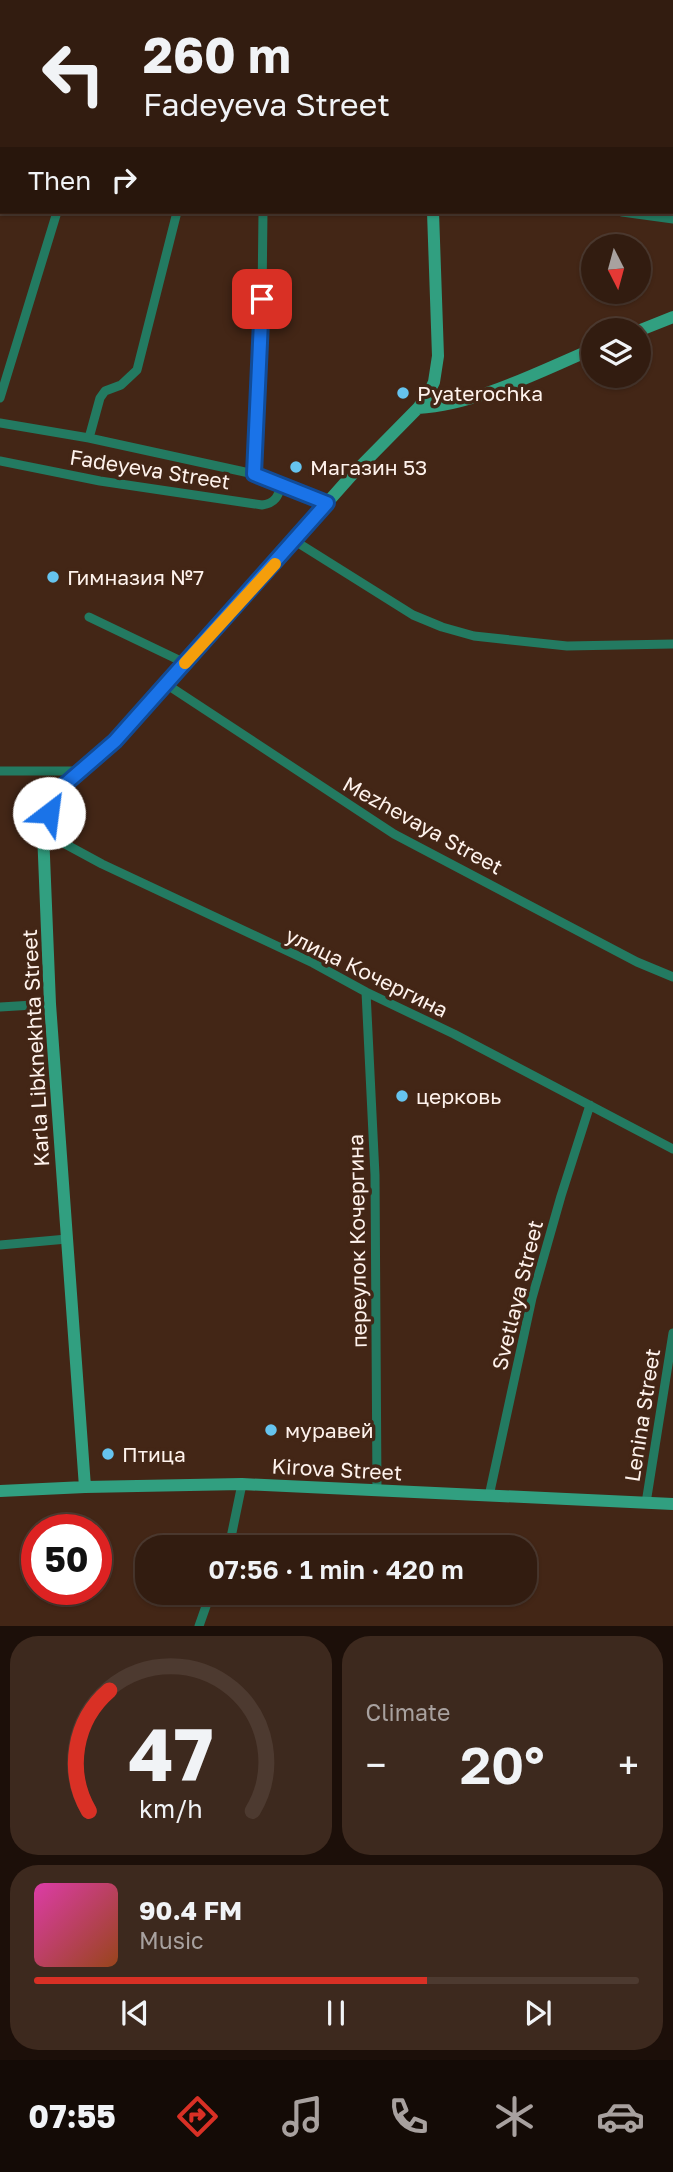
<!DOCTYPE html>
<html lang="en">
<head>
<meta charset="utf-8">
<style>
  :root { --surface:#321c10; --page:#3d291e; --text:#f1f3f6; --muted:#a8a19f; --line:#4d3a30; --accent:#d93025 }
  body { margin:0; font-family:"Golos Text",sans-serif; background:var(--page); color:var(--text); height:100vh; display:flex; flex-direction:column; font-size:26px; white-space:nowrap }
  * { box-sizing:border-box; margin:0 }
  p { font-size:23px; color:var(--muted) }
  .icon { flex:none; width:38px; height:38px; fill:none; stroke:currentColor; stroke-width:2; stroke-linecap:round; stroke-linejoin:round }
  .map { position:relative; height:1626px; overflow:hidden }
  .sheet { display:flex; flex-direction:column; gap:10px; padding:10px; background:#1c0f09; flex:1 }
  .sheet>* { flex:none }
  .banner { position:absolute; left:0px; top:0px; width:674px; height:214px; box-shadow:0 2px 5px #0004,0 0 0 2px var(--line); background:#321c10; color:var(--text); overflow:hidden }
  .needle { width:46px; rotate:174deg }
  .buttons { position:absolute; left:581px; top:234px; display:grid; gap:14px }
  .buttons a { display:grid; place-items:center; width:70px; height:70px; border-radius:50%; background:var(--surface); box-shadow:0 2px 5px #0004,0 0 0 2px var(--line); font-size:35px }
  .speed { position:absolute; left:21px; top:1514px; display:flex; gap:14px; font-size:35px; font-weight:700; text-align:center }
  .speed>* { display:grid; place-content:center; width:91px; height:91px; border-radius:50%; background:var(--surface); box-shadow:0 2px 5px #0004,0 0 0 2px var(--line); line-height:1 }
  .speed .limit { border:10px solid #d22; background:#fff; color:#111 }
  .pin { position:absolute; display:grid; place-items:center; width:60px; height:60px; color:#fff; margin:-30px; border-radius:14px; box-shadow:0 4px 10px #0006 }
  .me { position:absolute; width:77px; margin:-38px; rotate:30deg; stroke-linejoin:round; filter:drop-shadow(0 0 5px #0008) }
  .turn { display:flex; align-items:center; gap:24px; height:147px; padding:0 28px; font-size:32px }
  .turn .icon { width:91px; height:91px; stroke-width:2.5 }
  .turn b { display:block; font-size:49px; line-height:60px }
  .then { display:flex; align-items:center; height:66px; padding:0 28px; background:#0003; gap:14px; font-size:26px }
  .big { font-size:52px; font-weight:600; line-height:1.1 }
  .sheet .card { flex:1; display:flex; flex-direction:column; justify-content:center; gap:10px; min-width:0; padding:0 24px; border-radius:28px; background:var(--page) }
  .sheet .dial { align-items:center; gap:0 }
  .dial svg { height:182px; overflow:visible; fill:none; stroke:var(--line); stroke-width:7; stroke-linecap:round; text-anchor:middle }
  .dial text { fill:var(--text); stroke:none }
  .song { display:flex; align-items:center; gap:21px }
  .cover { width:84px; height:84px; border-radius:10px; background:linear-gradient(135deg,hsl(320 70% 55%),hsl(20 70% 35%)) }
  .played { height:7px; border-radius:4px; background:linear-gradient(90deg,var(--accent) 65%,var(--line) 65%) }
  .keys { display:flex; justify-content:space-around; direction:ltr }
  .heat { display:flex; justify-content:space-between; align-items:center; font-size:38px; direction:ltr }
  .sheet .tiles { flex:1; display:grid; gap:10px; grid-template-columns:1fr 1fr }
  .card:last-child { grid-column:span 2 }
  .trip { position:absolute; left:135px; top:1535px; width:402px; height:70px; border-radius:28px; background:var(--surface); box-shadow:0 2px 5px #0004,0 0 0 2px var(--line); font-weight:600; line-height:70px; text-align:center }
  .menu { display:flex; height:112px; justify-content:space-around; align-items:center; background:#140b06; color:var(--muted) }
  .menu .icon { width:49px; height:49px }
  .menu .active { color:var(--accent) }
  .menu b { font-size:32px; color:var(--text) }
  .map>svg:first-child { display:block }
</style>
</head>
<body>
<div class="map">
<svg width="673" height="1626" viewBox="0 0 673 1626">
  <rect width="100%" height="100%" fill="#432616"/>
  <g fill="none" stroke-linecap="round" stroke-linejoin="round">
    <path stroke="#237a61" stroke-width="9" d="M262 0V2
      M126 2V0
      M622 212 673 219
      M0 398 57 212
      M0 423 89 438 254 474 327 503
      M89 438 100 398 105 391 121 385 137 370 177 212
      M0 461 100 481 262 505C276 503 278 496 282 484
      M254 474 262 299 263 212
      M295 541 413 615 442 627 474 636 567 646 673 644
      M89 617 185 663
      M166 684 394 834 637 962 673 977
      M0 771H79
      M43 832 102 864 313 963 366 992 454 1034 673 1149
      M366 992 375 1175 377 1490
      M0 1007 50 1004
      M0 1245 67 1239
      M489 1496 532 1298 561 1196 590 1105
      M646 1503 673 1333
      M229 1547 242 1484
      M199 1626 211 1592"/>
    <path stroke="#319f80" stroke-width="12" d="M426 0V2
      M638 331 673 317
      M418 408C478 404 538 372 593 349
      M85 1487 50 1004 43 832 55 793 115 741 351 476 418 408 429 393 434 382 438 356 433 212
      M0 1491 85 1487 242 1484 673 1504"/>
  </g>
  <g fill="none" stroke-linecap="round" stroke-linejoin="round">
    <defs>
      <path id="route" d="M49 813 55 793 115 741 327 503 254 474 262 299"/>
    </defs>
    <use href="#route" stroke="#114b97" stroke-width="18"/>
    <use href="#route" stroke="#1a73e8" stroke-width="12"/>
    <path stroke="#f59e0b" stroke-width="12" d="M185 663 275 564"/>
  </g>
  <g fill="#66c4ef" stroke="#432616" stroke-width="2.5">
    <circle cx="403" cy="393" r="7"/>
    <circle cx="296" cy="467" r="7"/>
    <circle cx="53" cy="577" r="7"/>
    <circle cx="402" cy="1096" r="7"/>
    <circle cx="271" cy="1430" r="7"/>
    <circle cx="108" cy="1454" r="7"/>
  </g>
  <g text-anchor="middle" dominant-baseline="central" stroke-width="7" stroke-linejoin="round" paint-order="stroke">
    <g font-size="21" fill="#fef2ec" stroke="#432616" text-anchor="start">
      <text x="417" y="393">Pyaterochka</text>
      <text x="310" y="467">Магазин 53</text>
      <text x="67" y="577">Гимназия №7</text>
      <text x="416" y="1096">церковь</text>
      <text x="285" y="1430">муравей</text>
      <text x="122" y="1454">Птица</text>
    </g>
    <g font-size="21" fill="#fef2ec" stroke="#432616">
      <text transform="translate(150 469) rotate(9)">Fadeyeva Street</text>
      <text transform="translate(423 825) rotate(29)">Mezhevaya Street</text>
      <text transform="translate(367 972) rotate(26)">улица Кочергина</text>
      <text transform="translate(35 1048) rotate(-93)">Karla Libknekhta Street</text>
      <text transform="translate(357 1241) rotate(-91)">переулок Кочергина</text>
      <text transform="translate(517 1295) rotate(-76)">Svetlaya Street</text>
      <text transform="translate(642 1415) rotate(-81)">Lenina Street</text>
      <text transform="translate(337 1469) rotate(3)">Kirova Street</text>
    </g>
  </g>
</svg>
<div class="buttons">
<a><svg class="needle" viewBox="-14 -14 28 28"><path d="M0-13l5 13h-10z" fill="#e53935"/><path d="M0 13l5-13h-10z" fill="#a8a19f"/></svg></a>
<a><svg class="icon" aria-label="layers" viewBox="0 0 24 24"><path d="M12 4l9 5-9 5-9-5zM3 14l9 5 9-5"/></svg></a>
</div>
<div class="speed"><div class="limit">50</div></div>
<div class="pin" style="left:262px;top:299px;background:#d93025"><svg class="icon" aria-label="arrive" viewBox="0 0 24 24"><path d="M6 21V4h12l-3 4 3 4H6"/></svg></div>
<svg class="me" style="left:49px;top:813px" viewBox="-20 -20 40 40"><circle r="19" fill="#fff"/><path d="M0-13L10 11 0 6-10 11z" fill="#1a73e8"/></svg>
<div class="trip">07:56 · 1 min · 420 m</div>
<div class="banner">
<div class="turn"><svg class="icon" aria-label="left" viewBox="0 0 24 24"><path d="M17 20v-9H6M10 6l-5 5 5 5"/></svg><div><b>260 m</b>Fadeyeva Street</div></div>
<div class="then">Then<svg class="icon" aria-label="right" viewBox="0 0 24 24"><path d="M7 20v-9h11M14 6l5 5-5 5"/></svg></div>
</div>
</div>
<section class="sheet">
<div class="tiles">
<div class="card dial"><svg viewBox="0 0 100 80">
<path d="M14 69A42 42 0 1 1 86 69"/>
<path d="M14 69A42 42 0 0 1 23 16" stroke="#d93025"/>
<text x="50" y="56" font-size="32" font-weight="700">47</text>
<text x="50" y="72" font-size="11">km/h</text>
</svg></div>
<div class="card"><p>Climate</p>
<div class="heat"><a>−</a><b class="big">20°</b><a>+</a></div>
</div>
<div class="card">
<div class="song"><i class="cover"></i><div><b>90.4 FM</b><p>Music</p></div></div>
<div class="played"></div>
<div class="keys"><svg class="icon" aria-label="previous" viewBox="0 0 24 24"><path d="M18 5L8 12l10 7zM5 5v14"/></svg><svg class="icon" aria-label="pause" viewBox="0 0 24 24"><path d="M8 5v14M16 5v14"/></svg><svg class="icon" aria-label="next" viewBox="0 0 24 24"><path d="M6 5l10 7-10 7zM19 5v14"/></svg></div>
</div>
</div>
</section>
<nav class="menu">
<b>07:55</b>
<svg class="icon active" aria-label="directions" viewBox="0 0 24 24"><path d="M12 3l9 9-9 9-9-9zM9 14v-3h6M13 9l2 2-2 2"/></svg>
<svg class="icon" aria-label="music" viewBox="0 0 24 24"><path d="M9 18V5l10-2v13"/><circle cx="6" cy="18" r="3"/><circle cx="16" cy="16" r="3"/></svg>
<svg class="icon" aria-label="phone" viewBox="0 0 24 24"><path d="M5 4h4l2 5-3 2q2 4 5 5l2-3 5 2v4C11 20 4 13 5 4z"/></svg>
<svg class="icon" aria-label="climate" viewBox="0 0 24 24"><path d="M12 3v18M4 7l16 10M4 17L20 7"/></svg>
<svg class="icon" aria-label="car" viewBox="0 0 24 24"><path d="M5 17H2v-5l4-1 3-4h7l3 4 3 1v5h-3M9 17h6M6 11h13"/><circle cx="7" cy="17" r="2"/><circle cx="17" cy="17" r="2"/></svg>
</nav>
</body>
</html>
